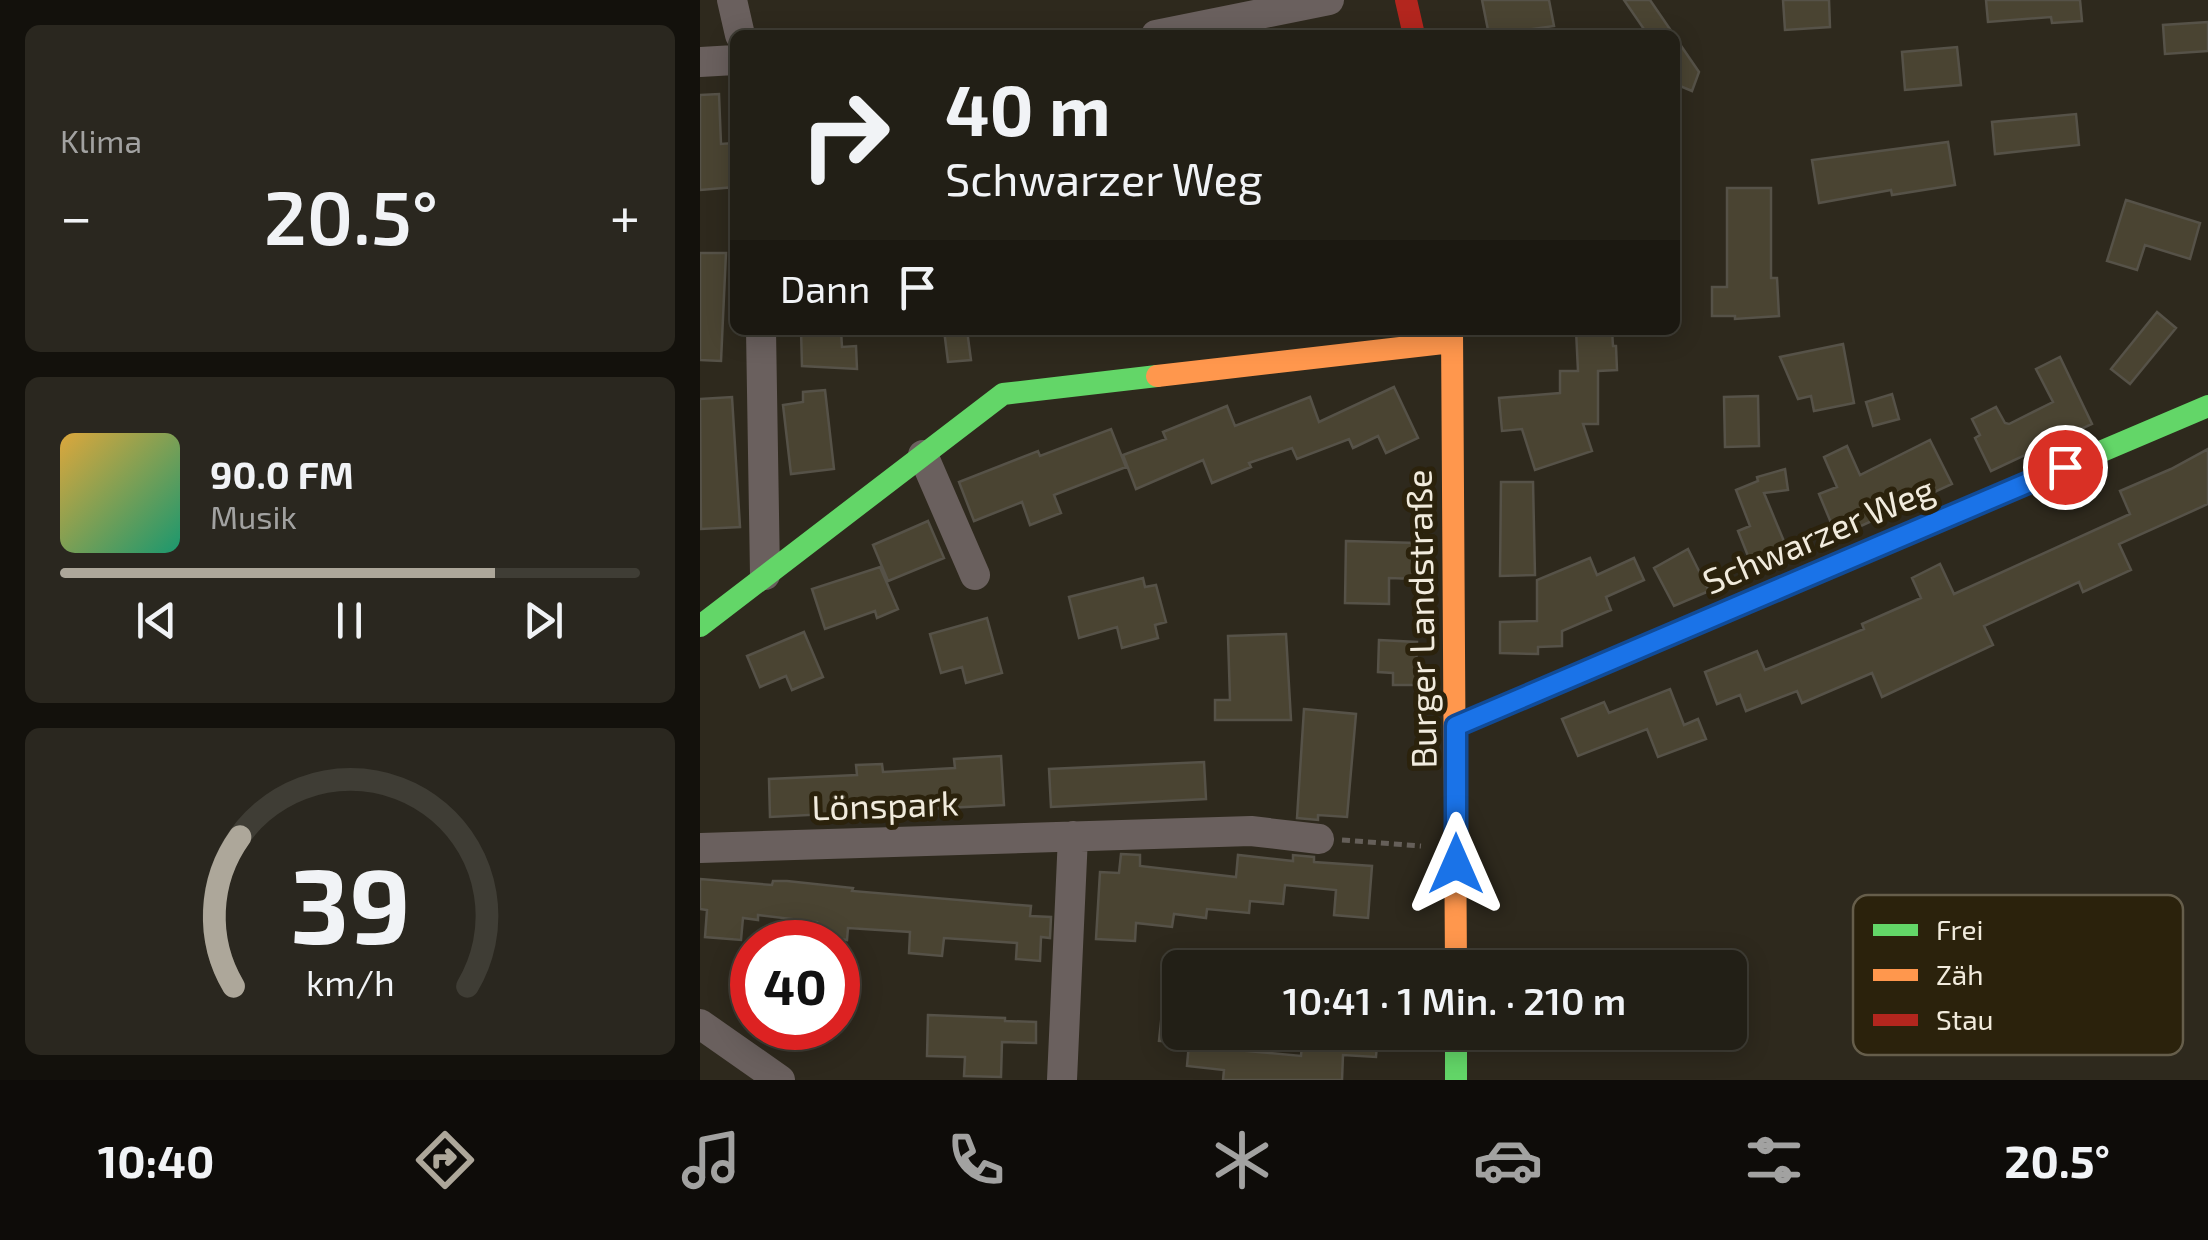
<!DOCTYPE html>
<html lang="de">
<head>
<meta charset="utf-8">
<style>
  :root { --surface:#221f16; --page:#2a271f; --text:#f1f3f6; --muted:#a2a2a1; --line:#3f3d35; --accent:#ada79a }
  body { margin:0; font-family:"Exo 2",sans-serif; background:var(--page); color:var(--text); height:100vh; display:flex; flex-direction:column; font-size:38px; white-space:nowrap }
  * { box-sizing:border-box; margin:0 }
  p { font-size:32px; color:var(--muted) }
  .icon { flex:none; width:55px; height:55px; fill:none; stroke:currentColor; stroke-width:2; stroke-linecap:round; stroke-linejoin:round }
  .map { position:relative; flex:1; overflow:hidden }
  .sheet { display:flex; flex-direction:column; gap:25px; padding:25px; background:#13110c; width:700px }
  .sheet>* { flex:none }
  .hud { position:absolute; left:30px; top:30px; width:950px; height:305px; border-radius:15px; box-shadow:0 5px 25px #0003,0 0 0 2px var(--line); background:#221f16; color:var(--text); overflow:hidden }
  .speed { position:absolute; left:30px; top:920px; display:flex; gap:20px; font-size:50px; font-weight:700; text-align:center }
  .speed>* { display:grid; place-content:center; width:130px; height:130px; border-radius:50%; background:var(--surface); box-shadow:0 5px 25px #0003,0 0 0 2px var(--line); line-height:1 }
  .speed .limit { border:15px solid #d22; background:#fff; color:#111 }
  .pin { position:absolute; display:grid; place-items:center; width:85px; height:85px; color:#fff; margin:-42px; border:5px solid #fff; border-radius:50%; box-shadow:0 2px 10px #0007 }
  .me { position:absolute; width:110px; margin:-55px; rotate:0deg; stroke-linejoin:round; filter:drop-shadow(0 0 8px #0008) }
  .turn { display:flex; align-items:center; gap:35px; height:210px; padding:0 50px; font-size:45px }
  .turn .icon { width:130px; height:130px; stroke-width:2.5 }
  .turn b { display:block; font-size:70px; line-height:85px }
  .then { display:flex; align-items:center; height:95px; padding:0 50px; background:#0003; gap:20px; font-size:38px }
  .big { font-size:75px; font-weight:600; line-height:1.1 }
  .sheet .widget { flex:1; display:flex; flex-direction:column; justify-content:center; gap:15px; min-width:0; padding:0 35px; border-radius:15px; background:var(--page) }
  .sheet .dial { align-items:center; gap:0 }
  .dial svg { height:260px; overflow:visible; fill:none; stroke:var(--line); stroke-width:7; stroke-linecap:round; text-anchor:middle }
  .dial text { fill:var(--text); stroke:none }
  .song { display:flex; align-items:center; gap:30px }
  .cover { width:120px; height:120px; border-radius:15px; background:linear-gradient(135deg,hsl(40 70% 55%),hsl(160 70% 35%)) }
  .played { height:10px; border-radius:5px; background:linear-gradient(90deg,var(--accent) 75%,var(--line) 75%) }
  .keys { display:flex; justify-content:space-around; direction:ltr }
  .heat { display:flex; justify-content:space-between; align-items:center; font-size:55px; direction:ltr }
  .trip { position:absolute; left:462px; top:950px; width:585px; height:100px; border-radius:15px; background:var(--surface); box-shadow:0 5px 25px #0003,0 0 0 2px var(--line); font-weight:600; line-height:100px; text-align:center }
  .tabs { display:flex; height:160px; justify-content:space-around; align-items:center; background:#0e0c09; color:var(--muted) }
  .tabs .icon { width:70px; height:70px }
  .tabs .active { color:var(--accent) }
  .tabs b { font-size:45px; color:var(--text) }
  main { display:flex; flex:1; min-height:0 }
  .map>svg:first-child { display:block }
</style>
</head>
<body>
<main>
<section class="sheet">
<div class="widget"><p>Klima</p>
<div class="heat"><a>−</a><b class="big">20.5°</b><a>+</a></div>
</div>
<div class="widget">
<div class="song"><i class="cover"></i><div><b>90.0 FM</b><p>Musik</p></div></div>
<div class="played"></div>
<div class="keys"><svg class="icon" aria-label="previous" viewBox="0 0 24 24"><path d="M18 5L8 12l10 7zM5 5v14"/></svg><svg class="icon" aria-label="pause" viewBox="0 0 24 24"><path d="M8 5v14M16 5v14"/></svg><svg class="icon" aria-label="next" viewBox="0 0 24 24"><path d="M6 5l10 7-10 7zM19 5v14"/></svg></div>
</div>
<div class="widget dial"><svg viewBox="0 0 100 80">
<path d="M14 69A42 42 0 1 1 86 69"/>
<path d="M14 69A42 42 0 0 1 16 23" stroke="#ada79a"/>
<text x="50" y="56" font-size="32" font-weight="700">39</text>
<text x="50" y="72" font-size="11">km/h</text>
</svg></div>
</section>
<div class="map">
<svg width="1508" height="1080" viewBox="0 0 1508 1080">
  <rect width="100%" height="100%" fill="#2e291d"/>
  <path fill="#4a4432" stroke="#565248" stroke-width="2.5" d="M782 0H849L854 26 789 35Z
    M924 0H950L974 35H948Z
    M1083 0H1129L1130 27 1085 30Z
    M1286 0H1380L1382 21 1352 23 1351 17 1288 22Z
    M1508 22V51L1465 54 1463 25Z
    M975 37 999 72 992 91 975 84Z
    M1257 47 1261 85 1205 90 1202 52Z
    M19 94 21 144 33 143 35 187 0 190V95Z
    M1376 114 1379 145 1295 154 1292 122Z
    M1248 142 1255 185 1192 195 1191 190 1119 203 1112 160Z
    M1027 188H1071V278H1077L1079 316 1035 319V316H1012V287H1027Z
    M1426 200 1500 223 1490 259 1445 245 1437 270 1407 261Z
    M0 253H26L21 361 0 360Z
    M1457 312 1476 328 1430 384 1411 369Z
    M101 330H141L142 347 156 346 157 369 102 366Z
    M244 330H267L271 360 248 362Z
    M876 330H912L913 346H916L917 370 898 371V424H883L892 451 835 470 822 429 802 431 799 398 860 393V371H878Z
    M1143 344 1154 403 1114 411 1111 396 1098 399 1080 357Z
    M1360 357 1392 424 1291 471 1275 438 1280 435 1272 419 1296 407 1305 423 1309 424 1353 402 1336 369Z
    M694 387 718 438 686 453 678 436 653 448 649 439 597 459 592 448 549 463 551 467 512 483 503 460 436 489 423 455 466 439 463 432 527 406 535 426 610 397 619 422Z
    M125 390 134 469 91 474 83 405 103 402V392Z
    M1192 394 1199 419 1173 426 1166 402Z
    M1058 396 1059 446 1025 447 1024 397Z
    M32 397 40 527 1 529 0 399Z
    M411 429 426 467 354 495 361 513 330 525 322 502 274 521 259 482 338 451 340 456Z
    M1230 440 1252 484 1137 537 1119 494 1137 487 1124 457 1147 446 1160 475Z
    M1508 449V504L1419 544 1431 570 1383 592 1379 582 1284 626 1293 645 1182 697 1172 673 1102 703 1097 691 1046 711 1040 695 1017 704 1005 672 1057 651 1065 670 1164 629 1162 624 1221 598 1212 578 1240 564 1254 594 1430 514 1420 491 1471 469Z
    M1085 469 1088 490 1064 493 1088 551 1052 566 1038 531 1050 526 1036 490 1058 481 1057 477Z
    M801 482H833L835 575 800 576Z
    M228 521 244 558 188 581 173 545Z
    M646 541 717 543 716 579 689 578V604L645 603Z
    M988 549 1009 591 974 606 954 568Z
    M890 558 897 575 934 558 944 580 906 597 911 610 862 631V646L838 647V654L800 653V622L837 621V580Z
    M180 567 198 609 177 618 175 611 125 629 112 589Z
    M443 578 445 587 456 585 466 622 455 625 458 638 422 648 417 627 379 638 369 597Z
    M287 618 302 673 266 683 262 667 241 673 230 634Z
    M104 632 123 677 92 690 86 676 60 687 47 656Z
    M586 634 591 720H515V700H530L528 636Z
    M679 640 717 642 716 685H693V673L678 672Z
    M970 689 984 725 998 719 1006 739 958 757 947 729 878 756 862 719 904 702 909 713Z
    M604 709 656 714 647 817 618 815V820L597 818Z
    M301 756 304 805 70 817 69 779 157 775 156 765 182 764 183 772 255 768 254 759Z
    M504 762 506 799 351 807 349 769Z
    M421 854 440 855V866L536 877 538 855 593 861V855L614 857V862L672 866 668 918 634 915 636 890 585 885 583 904 550 901 549 913 507 909 506 918 474 914 472 927 436 923 435 941 396 939 400 872 419 873Z
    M0 879 72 885 73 881H87L153 888 152 891 331 906 330 916 351 917 350 938 341 937 340 961 316 959 317 943 244 938 242 956 209 953 210 932 148 928 147 940 115 936 117 922 58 915V920L43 918 41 940 5 937 7 910 0 909Z
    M466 974 480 975V1043L459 1041Z
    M228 1015 305 1018V1021L336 1022V1043L302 1042 301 1077 264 1076 265 1057 227 1056Z
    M490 1032H528L526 1049 601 1056 603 1032H678L676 1057 643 1055 642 1080H523L524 1070 487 1066Z"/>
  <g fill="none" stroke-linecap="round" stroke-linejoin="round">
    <path stroke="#655f59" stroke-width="5" stroke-dasharray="8 5" stroke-linecap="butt" d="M642 840 721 846"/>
    <path stroke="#6a605e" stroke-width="30" d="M32 0 40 35
      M456 35 629 0
      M0 62 35 60
      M61 330 65 575
      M223 455 275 575
      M0 848 551 831 619 839
      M0 1024 80 1080
      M362 1080 373 836"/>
    <path stroke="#63d668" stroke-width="22" d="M0 626 303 394 457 376
      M756 726 1508 406
      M756 1032V1080"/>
    <path stroke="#ff974d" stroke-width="22" d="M752 330 756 968
      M457 376 752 342"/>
    <path stroke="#b3261e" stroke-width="22" d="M706 0 714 35"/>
  </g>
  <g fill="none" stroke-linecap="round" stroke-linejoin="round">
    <defs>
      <path id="route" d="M756 864V726L1365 467"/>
    </defs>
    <use href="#route" stroke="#114b97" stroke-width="25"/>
    <use href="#route" stroke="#1a73e8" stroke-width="18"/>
  </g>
  <g text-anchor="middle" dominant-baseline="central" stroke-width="10" stroke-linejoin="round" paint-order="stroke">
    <g font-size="35" fill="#f1ebdd" stroke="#2b220c">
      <text transform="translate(1118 534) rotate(-23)">Schwarzer Weg</text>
      <text transform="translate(720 619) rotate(-91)">Burger Landstraße</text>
      <text transform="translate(185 804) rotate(-2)">Lönspark</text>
    </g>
  </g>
  <rect x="1153" y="895" width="330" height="160" rx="15" fill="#2b220c" stroke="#665e4b" stroke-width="2.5"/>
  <rect x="1173" y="924" width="45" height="12" fill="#63d668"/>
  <rect x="1173" y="969" width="45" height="12" fill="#ff974d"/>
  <rect x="1173" y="1014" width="45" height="12" fill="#b3261e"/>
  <g font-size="28" fill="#f1ebdd">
    <text x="1236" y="940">Frei</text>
    <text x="1236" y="985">Zäh</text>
    <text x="1236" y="1030">Stau</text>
  </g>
</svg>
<div class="speed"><div class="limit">40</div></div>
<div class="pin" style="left:1365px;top:467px;background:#d93025"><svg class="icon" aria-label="arrive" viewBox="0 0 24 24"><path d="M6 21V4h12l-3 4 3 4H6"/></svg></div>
<svg class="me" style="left:756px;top:864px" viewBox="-20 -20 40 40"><path d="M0-17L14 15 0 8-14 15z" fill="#1a73e8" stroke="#fff" stroke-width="4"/></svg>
<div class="trip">10:41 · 1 Min. · 210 m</div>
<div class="hud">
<div class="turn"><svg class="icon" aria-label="right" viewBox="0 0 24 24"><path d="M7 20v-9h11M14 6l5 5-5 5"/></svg><div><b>40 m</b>Schwarzer Weg</div></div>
<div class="then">Dann<svg class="icon" aria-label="arrive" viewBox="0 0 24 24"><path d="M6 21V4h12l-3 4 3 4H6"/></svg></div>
</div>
</div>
</main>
<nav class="tabs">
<b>10:40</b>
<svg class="icon active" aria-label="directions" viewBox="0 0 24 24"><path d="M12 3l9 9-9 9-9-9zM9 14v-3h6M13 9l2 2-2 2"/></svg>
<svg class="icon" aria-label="music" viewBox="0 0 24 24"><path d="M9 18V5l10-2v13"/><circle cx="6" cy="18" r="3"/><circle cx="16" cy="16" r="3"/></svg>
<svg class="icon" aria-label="phone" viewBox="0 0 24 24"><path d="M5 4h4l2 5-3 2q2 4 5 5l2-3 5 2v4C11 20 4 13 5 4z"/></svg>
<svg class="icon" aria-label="climate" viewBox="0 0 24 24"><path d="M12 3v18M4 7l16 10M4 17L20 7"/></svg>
<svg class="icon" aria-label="car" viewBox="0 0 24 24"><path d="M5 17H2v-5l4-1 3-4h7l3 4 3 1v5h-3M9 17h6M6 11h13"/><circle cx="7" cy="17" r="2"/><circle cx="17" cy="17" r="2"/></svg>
<svg class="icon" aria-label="filters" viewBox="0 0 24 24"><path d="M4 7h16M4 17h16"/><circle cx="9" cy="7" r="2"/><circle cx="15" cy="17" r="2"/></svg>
<b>20.5°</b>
</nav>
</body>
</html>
